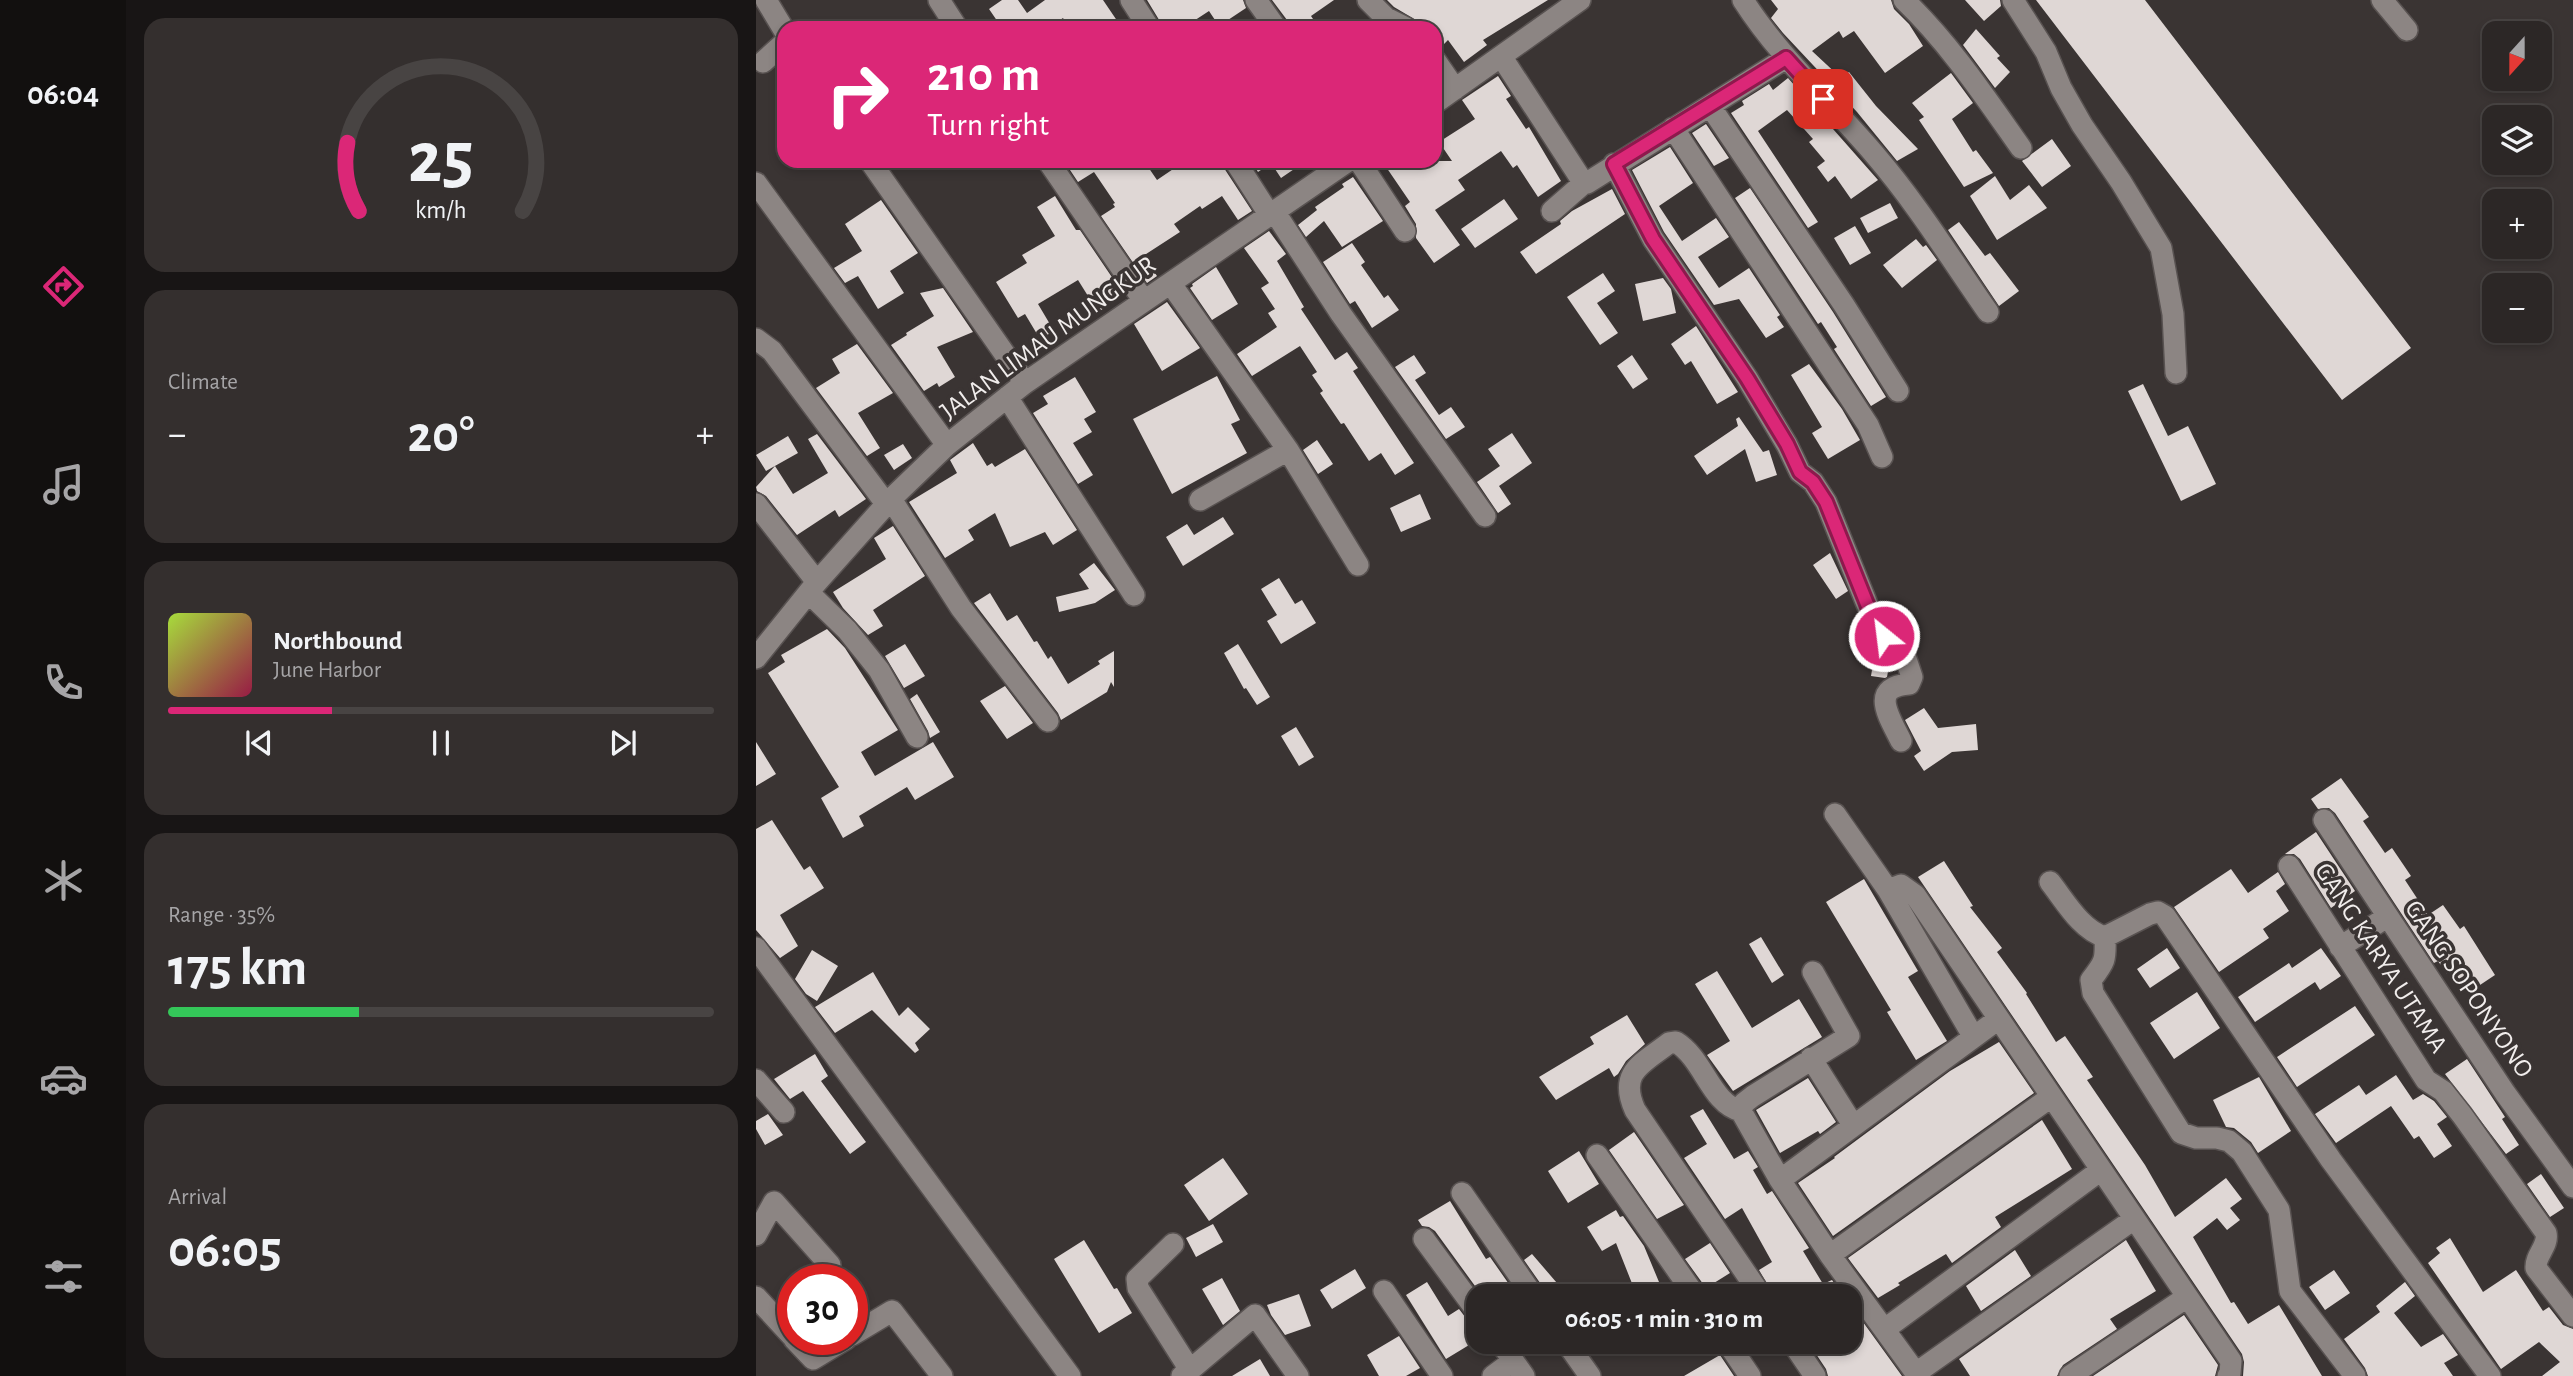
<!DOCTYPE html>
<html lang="en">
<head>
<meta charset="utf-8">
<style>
  :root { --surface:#2c2726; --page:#342f2e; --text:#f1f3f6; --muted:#a6a5a7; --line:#484443; --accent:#db2777 }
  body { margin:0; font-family:"Alegreya Sans",sans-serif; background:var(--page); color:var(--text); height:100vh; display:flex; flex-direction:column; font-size:26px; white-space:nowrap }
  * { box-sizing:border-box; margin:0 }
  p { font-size:23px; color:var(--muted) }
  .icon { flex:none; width:38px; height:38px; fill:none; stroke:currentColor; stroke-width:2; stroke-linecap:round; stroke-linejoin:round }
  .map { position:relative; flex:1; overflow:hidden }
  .details { display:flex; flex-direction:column; gap:18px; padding:18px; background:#181515; width:630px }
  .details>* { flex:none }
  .hud { position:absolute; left:21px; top:21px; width:665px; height:147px; border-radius:21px; box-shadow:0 4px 10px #0003,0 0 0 2px var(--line); background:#db2777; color:#fff; overflow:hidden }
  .needle { width:46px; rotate:201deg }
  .buttons { position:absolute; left:1726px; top:21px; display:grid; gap:14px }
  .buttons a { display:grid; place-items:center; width:70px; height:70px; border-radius:14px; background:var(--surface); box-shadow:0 4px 10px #0003,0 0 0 2px var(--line); font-size:35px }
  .speed { position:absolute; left:21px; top:1264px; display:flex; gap:14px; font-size:35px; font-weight:700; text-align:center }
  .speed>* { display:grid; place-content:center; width:91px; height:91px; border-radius:50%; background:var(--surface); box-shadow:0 4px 10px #0003,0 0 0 2px var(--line); line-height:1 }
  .speed .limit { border:10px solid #d22; background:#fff; color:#111 }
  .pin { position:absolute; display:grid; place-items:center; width:60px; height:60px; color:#fff; margin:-30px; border-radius:14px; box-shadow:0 4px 10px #0006 }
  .me { position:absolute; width:77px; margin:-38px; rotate:331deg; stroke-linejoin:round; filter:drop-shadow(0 0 5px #0008) }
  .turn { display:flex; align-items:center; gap:24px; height:147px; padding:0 35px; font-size:32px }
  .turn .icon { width:91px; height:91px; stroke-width:2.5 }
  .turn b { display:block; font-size:49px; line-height:60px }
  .big { font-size:52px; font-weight:600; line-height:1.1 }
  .details .tile { flex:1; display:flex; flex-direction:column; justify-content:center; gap:10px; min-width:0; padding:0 24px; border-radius:21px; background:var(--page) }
  .details .dial { align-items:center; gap:0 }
  .dial svg { height:182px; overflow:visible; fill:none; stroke:var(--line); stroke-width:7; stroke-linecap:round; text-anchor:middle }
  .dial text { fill:var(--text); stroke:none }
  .song { display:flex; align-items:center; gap:21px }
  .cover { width:84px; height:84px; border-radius:10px; background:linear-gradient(135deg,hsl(80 70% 55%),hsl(340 70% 35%)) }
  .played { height:7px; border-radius:4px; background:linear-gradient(90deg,var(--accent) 30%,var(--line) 30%) }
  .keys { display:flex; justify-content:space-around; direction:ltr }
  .heat { display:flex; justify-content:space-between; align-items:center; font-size:38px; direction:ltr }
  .charge { height:10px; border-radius:5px; background:linear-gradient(90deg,#34c759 35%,var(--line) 0) }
  .trip { position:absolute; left:710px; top:1284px; width:396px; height:70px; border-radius:21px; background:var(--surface); box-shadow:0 4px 10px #0003,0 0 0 2px var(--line); font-weight:600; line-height:70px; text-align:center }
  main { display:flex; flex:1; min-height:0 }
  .tabs { display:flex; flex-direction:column; width:126px; justify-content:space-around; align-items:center; background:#12100f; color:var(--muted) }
  .tabs .icon { width:49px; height:49px }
  .tabs .selected { color:var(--accent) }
  .tabs b { font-size:32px; color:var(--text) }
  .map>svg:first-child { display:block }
</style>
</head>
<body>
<main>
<nav class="tabs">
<b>06:04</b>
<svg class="icon selected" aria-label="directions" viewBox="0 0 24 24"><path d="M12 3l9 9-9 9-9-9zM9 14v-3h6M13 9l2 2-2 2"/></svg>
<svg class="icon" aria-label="music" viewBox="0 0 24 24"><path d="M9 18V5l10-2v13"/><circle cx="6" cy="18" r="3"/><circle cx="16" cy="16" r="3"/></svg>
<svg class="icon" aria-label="phone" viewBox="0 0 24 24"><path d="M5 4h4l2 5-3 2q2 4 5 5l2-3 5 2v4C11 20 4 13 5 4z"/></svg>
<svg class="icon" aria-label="climate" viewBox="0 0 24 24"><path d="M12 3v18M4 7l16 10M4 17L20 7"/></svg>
<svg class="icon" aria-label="car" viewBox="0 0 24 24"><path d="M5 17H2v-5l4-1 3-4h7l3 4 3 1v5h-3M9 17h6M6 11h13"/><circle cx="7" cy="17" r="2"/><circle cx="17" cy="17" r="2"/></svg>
<svg class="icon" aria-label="filters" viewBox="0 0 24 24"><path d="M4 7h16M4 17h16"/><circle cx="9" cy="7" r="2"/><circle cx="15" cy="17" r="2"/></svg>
</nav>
<section class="details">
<div class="tile dial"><svg viewBox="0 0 100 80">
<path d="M14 69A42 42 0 1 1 86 69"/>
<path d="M14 69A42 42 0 0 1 9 39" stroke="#db2777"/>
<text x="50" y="56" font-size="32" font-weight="700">25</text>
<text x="50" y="72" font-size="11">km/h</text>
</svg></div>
<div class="tile"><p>Climate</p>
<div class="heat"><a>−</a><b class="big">20°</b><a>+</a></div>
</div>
<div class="tile">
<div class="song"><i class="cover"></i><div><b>Northbound</b><p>June Harbor</p></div></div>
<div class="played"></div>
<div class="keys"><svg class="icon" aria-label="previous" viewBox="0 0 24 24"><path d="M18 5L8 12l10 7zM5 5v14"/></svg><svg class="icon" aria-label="pause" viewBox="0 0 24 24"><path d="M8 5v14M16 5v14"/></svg><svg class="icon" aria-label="next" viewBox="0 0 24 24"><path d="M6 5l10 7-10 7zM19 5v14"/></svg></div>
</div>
<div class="tile"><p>Range · 35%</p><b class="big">175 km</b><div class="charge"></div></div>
<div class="tile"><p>Arrival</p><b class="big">06:05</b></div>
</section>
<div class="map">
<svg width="1817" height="1376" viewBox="0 0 1817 1376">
  <rect width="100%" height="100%" fill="#3a3433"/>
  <path fill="#dfd7d5" d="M246 0H262L271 13 289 0H347L366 28H313L307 18 292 28H246L233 9Z
    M391 0H487L490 8 463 26 453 11 427 28H408Z
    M516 0H578L555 16 563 28H533L531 20Z
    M631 0H792L727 40 731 45 708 62 692 40 687 45 679 36V28H671L663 19 660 20 638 7Z
    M1015 0H1135L1138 9 1153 24 1167 46 1129 73 1098 31 1087 38 1083 31 1056 51 1085 78 1093 72 1120 106 1162 149 1141 161 1101 112 1027 33 1015 18 1022 9Z
    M1209 0H1244L1245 6 1228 21Z
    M1280 0H1389L1655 348 1586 400Z
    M1220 29 1244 56 1241 58 1254 72 1239 88 1207 45Z
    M1195 73 1217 103 1196 119 1217 152 1220 150 1237 173 1208 187 1163 120 1168 117 1156 103Z
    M742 76 755 96 750 99 770 129 773 127 805 181 782 197 761 165 757 168 745 151 702 180 709 190 679 210 704 245 678 263 660 238V224L649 206 654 202 626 161H696L683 142 719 119 706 100Z
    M1032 78 1122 180 1095 199 1079 176 1072 182 1061 167 1069 161 1053 142 1057 139 1031 110 1002 131 1062 222 1052 228 975 113 988 105 986 101 1013 84 1017 90Z
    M950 124 973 158 958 166 936 133Z
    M1296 139 1315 166 1286 187 1266 161Z
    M914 147 937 183 903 206 926 241 960 218 973 237 942 257 963 288 993 268 1024 315 1021 317 1028 327 1010 338 983 299 958 305 908 232 876 170Z
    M308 161H388L401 180 429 161H466L468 168 496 211 482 220 466 196 446 209 444 206 418 224 424 232 387 256 401 276 391 283 345 216 359 207 357 204 359 203 338 172 322 182Z
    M495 161H550L525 178 515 163 502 172Z
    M1239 176 1254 200 1273 185 1291 208 1241 240 1214 196Z
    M597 177 627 221 586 247 568 221 550 237 542 225 561 210 559 207 588 187 586 184Z
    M994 188 1077 312 1130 397 1115 406 1078 349 1081 347 1065 322 1062 324 979 198Z
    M856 189 869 214 780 274 764 252 805 224 804 221 816 211Z
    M299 196 320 230H324L368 295 342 312 322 280 282 304 298 331 284 339 269 314 262 318 240 282 271 263 266 255 299 236 281 207Z
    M748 199 762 219 719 248 705 229Z
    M125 200 162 253 134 271 148 293 122 309 102 276 89 283 78 268 106 251 89 224Z
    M1134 203 1142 218 1112 233 1104 218Z
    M1203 222 1229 256 1234 253 1263 291 1243 306 1192 230Z
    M1099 226 1115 253 1094 265 1078 238Z
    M513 231 530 254 521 261 548 307 545 309 579 360 591 352 602 368 597 371 658 463 639 475 625 453 613 461 588 423 585 424 564 393 567 391 556 375 561 372 544 346 496 376 481 354 521 327 512 313 519 309 505 288 513 283 488 248Z
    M1160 239 1167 247 1170 245 1181 260 1146 288 1127 265Z
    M596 243 609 262 605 265 628 298 632 295 643 310 616 328 599 301 594 304 567 262Z
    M460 267 482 304 456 320 434 288 437 286 436 284Z
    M847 273 859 291 841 303 862 333 844 345 811 297Z
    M907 278 915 289 920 313 887 321 879 284Z
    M187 288 217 332 181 347 199 377 183 387 181 383 168 391 135 345 151 335 150 333 178 316 164 293Z
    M411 302 444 348 406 371 378 324Z
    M940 326 982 392 961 404 935 361 929 365 915 344Z
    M101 344 137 393 102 413 124 448 111 456 60 388 84 373 76 359Z
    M658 355 670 373 659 380 683 415 695 407 709 427 690 439 639 367Z
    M876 355 892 379 877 389 861 366Z
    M1053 364 1086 409 1104 440 1072 459 1056 433 1066 427 1035 375Z
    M461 376 484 420 475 424 491 453 416 494 377 419Z
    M319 377 340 412 328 419 336 432 317 443 337 475 322 484 277 413 292 404 287 396Z
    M1387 384 1412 436 1432 426 1460 484 1425 501 1372 391Z
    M983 417 1007 452 1013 450 1021 475 1000 482 989 449 951 475 938 456 982 426 980 419Z
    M756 433 776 463 743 486 755 504 742 513 721 482 744 466 732 449Z
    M61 434 110 499 83 517 79 510 41 535 10 496 1 491 0 487 19 466 37 494 72 473 52 439Z
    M32 436 42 453 10 471 0 455Z
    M561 440 577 464 562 474 547 450Z
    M217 443 231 466 236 463 239 467 269 449 321 530 297 545 289 532 254 547 239 513 212 530 218 540 189 558 153 502 201 473 194 460Z
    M147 444 156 458 138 470 128 455Z
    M664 494 675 519 645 532 634 508Z
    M467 517 478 534 427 566 410 537 431 524 438 535Z
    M137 526 169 576 117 610 127 626 112 635 87 608 77 592 130 559 118 538Z
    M1074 553 1092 591 1080 599 1057 565Z
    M338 563 359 590 339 603 303 612 300 597 333 589 323 574Z
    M523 578 539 604 546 600 560 623 525 644 511 621 521 615 505 589Z
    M234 593 251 621 261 615 278 642 281 641 292 659 295 656 312 684 344 664 342 661 358 651V687L355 682 351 692 305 720 302 713 218 603Z
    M71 629 89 648 142 730 105 752 119 776 177 742 198 777 159 800 151 787 103 816 108 826 87 838 65 798 83 787 12 673 29 662 25 655Z
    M149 644 169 676 148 688 129 656Z
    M482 644 514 697 501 705 490 688 488 689 468 653Z
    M1120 646 1132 648 1135 655 1131 677 1129 678 1115 676Z
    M249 686 277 723 251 739 224 701Z
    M161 694 184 732 174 738 172 731 154 699Z
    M1168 708 1182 728 1220 724 1222 750 1196 752 1168 771 1158 756 1165 751 1149 720Z
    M540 727 558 757 543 766 525 736Z
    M0 742 20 774 0 786Z
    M1585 778 1613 817 1607 821 1629 853 1636 848 1655 876 1649 880 1672 915 1687 905 1704 929 1708 926 1739 975 1712 993 1697 970 1691 974 1682 961 1678 963 1579 813 1573 808 1562 809 1555 799Z
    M16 820 48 870 54 866 68 888 24 915 42 946 24 958 0 930V829Z
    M1560 832 1599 891 1575 908 1544 859 1538 854H1529Z
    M1188 861 1217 906 1214 907 1246 948 1241 952 1271 993 1270 994 1300 1042 1309 1036 1337 1077 1331 1080 1389 1165 1419 1217 1470 1178 1486 1199 1474 1208 1484 1220 1471 1230 1461 1218 1437 1237 1475 1303 1478 1302 1492 1324 1523 1305 1566 1376H1487L1488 1362 1486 1354 1162 877Z
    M1475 869 1492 893 1522 872 1529 884 1520 891 1533 911 1507 929 1513 938 1463 972 1418 907Z
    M1108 879 1162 971 1152 977 1191 1041 1160 1060 1131 1012 1135 1010 1070 902Z
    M1005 937 1028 975 1016 983 993 944Z
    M1411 948 1424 968 1394 988 1381 969Z
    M1565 948 1585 976 1564 990 1559 982 1499 1022 1482 997 1533 963 1536 968Z
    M56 950 82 966 61 1001 50 994 39 979Z
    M961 971 996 1028 1043 999 1066 1037 977 1091 951 1055 974 1041 939 984Z
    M117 972 143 1016 152 1007 174 1029 159 1043 163 1050 159 1053 116 1010 79 1033 59 1007Z
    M1441 992 1464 1028 1418 1059 1394 1023Z
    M1599 1006 1619 1035 1541 1087 1521 1057Z
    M871 1015 889 1044 870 1061 862 1074 858 1077 853 1068 800 1100 783 1077 838 1044 834 1037Z
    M1243 1042 1278 1093 1077 1236 1042 1183 1079 1158 1078 1157 1194 1071Z
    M59 1054 72 1076 65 1081 110 1142 94 1154 47 1091 34 1099 18 1079Z
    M1711 1059 1749 1117 1746 1119 1763 1145 1750 1154 1689 1074Z
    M1640 1075 1657 1100 1667 1094 1678 1101 1691 1117 1681 1124 1696 1146 1678 1158 1663 1136 1658 1139 1635 1106 1580 1143 1559 1114 1603 1085 1610 1095Z
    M1503 1077 1535 1131 1502 1153 1495 1142 1478 1128 1470 1127 1457 1100Z
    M1052 1078 1080 1122 1064 1134 1062 1131 1024 1153 1000 1110Z
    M947 1109 978 1159 992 1151 1002 1167 997 1170 1011 1194 1016 1191 1053 1248 1047 1251 1067 1284 1076 1280 1088 1297H1019L1003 1270 1016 1262 986 1208 969 1219 928 1158 951 1144 934 1116Z
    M12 1114 27 1135 9 1145 0 1129V1121Z
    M1286 1120 1316 1169 1239 1217 1245 1227 1196 1263 1190 1254 1142 1283 1144 1285 1122 1298 1092 1258Z
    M878 1132 928 1205 901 1219 853 1150Z
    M823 1151 843 1184 812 1203 792 1171Z
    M467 1158 492 1194 453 1221 428 1185Z
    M1785 1174 1808 1208 1794 1217 1771 1184Z
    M694 1201 730 1259 734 1257 762 1297H727L679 1231 673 1227 666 1226 662 1220Z
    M860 1210 864 1217 867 1216 888 1246 903 1282 879 1291 860 1243 846 1251 831 1227Z
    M457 1224 467 1242 440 1257 430 1238Z
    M1694 1238 1727 1292 1760 1270 1787 1311 1793 1307 1807 1325 1817 1329V1376H1786L1804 1362 1783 1342 1745 1369 1672 1263 1684 1253 1680 1248Z
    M328 1240 358 1289 361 1288 376 1313 343 1333 298 1259Z
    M1370 1240 1400 1291 1354 1319 1361 1329 1307 1365 1301 1376H1214L1203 1359Z
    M954 1243 974 1273 950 1288 929 1259Z
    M1259 1250 1275 1276 1225 1311 1210 1286Z
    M776 1254 813 1297H791L789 1290 768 1260Z
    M599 1269 610 1288 576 1309 564 1290Z
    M1578 1270 1594 1293 1569 1310 1553 1287Z
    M466 1278 484 1311 467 1325 446 1289Z
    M671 1282 692 1316 703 1309 713 1322 723 1327V1339L690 1359 650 1295Z
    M1649 1282 1659 1296 1638 1313 1665 1347 1687 1334 1702 1355 1688 1363 1697 1376H1612L1609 1368 1588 1339 1624 1312 1620 1306Z
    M543 1294 555 1326 529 1335 515 1315 511 1305Z
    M1094 1304 1146 1376H1072L1070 1369 1052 1342H1094Z
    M1428 1315 1462 1365 1459 1376H1337Z
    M643 1336 664 1368 650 1376H623L611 1355Z
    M964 1355 978 1376H928Z
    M504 1359 514 1376H476Z"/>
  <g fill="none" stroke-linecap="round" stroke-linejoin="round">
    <defs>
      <path id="minor" d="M10 0 28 30
        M183 0 201 28
        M375 0 393 28
        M500 0 520 28
        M612 0 630 18 650 28
        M987 0C1024 58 1075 103 1119 155 1161 204 1195 259 1232 312
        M1148 0C1194 44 1229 97 1265 148
        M1257 0 1290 52 1305 88 1326 125 1365 182 1405 248 1417 314 1420 373
        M1626 0 1651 30
        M745 56 825 179 831 183 1030 58
        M679 60 699 89
        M7 62 28 43
        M679 103 824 0
        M954 106 1088 305 1142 391
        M917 128 1112 425 1126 457
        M114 161 269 383
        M292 161 388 301
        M479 161 513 214
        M603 161 649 231
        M858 164 897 239 991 378 1031 445 1044 472 1057 482 1070 502 1123 634 1142 635 1156 677 1153 684C1112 687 1134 718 1145 741
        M0 183 191 445
        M518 211 585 314 729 516
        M796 211 828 183
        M415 284 532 450 602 565
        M0 339 16 351 131 505
        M251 397 378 595
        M135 499 205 608 292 721
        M444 500 532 450
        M0 504 61 582
        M54 594 91 630 123 670 161 737
        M0 658 61 582 135 499 191 445 269 383 592 161
        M1079 814 1132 890 1217 1036
        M1568 820 1749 1093 1817 1187
        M1533 866 1670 1080 1687 1091 1706 1115 1790 1233C1793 1246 1779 1255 1780 1268L1817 1316
        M1294 882C1309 901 1325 930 1349 937L1394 914 1402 912 1409 916 1575 1160 1734 1376
        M1132 890 1145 885 1159 895 1475 1361 1474 1373 1472 1376
        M1349 937C1350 960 1349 962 1335 980L1337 993 1425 1133 1440 1138H1461L1473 1141 1486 1152 1523 1210 1534 1291 1599 1376
        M1584 947 1631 917
        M0 948 314 1376
        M1057 972 1093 1036 997 1096 988 1103 985 1111 1024 1180 1074 1255 1162 1376
        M1055 1058 1097 1125
        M0 1080 28 1112
        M985 1111C955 1104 948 1059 920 1042L913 1043C886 1064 862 1072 879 1110L1006 1297
        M841 1155 940 1297
        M1024 1180 1241 1020
        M706 1193 778 1297
        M0 1235 18 1202 74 1265
        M668 1239 723 1314
        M417 1244 381 1279 382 1288 434 1370 426 1376
        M1074 1255 1295 1097
        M628 1291 686 1376
        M0 1297 37 1337
        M1129 1329 1345 1170
        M96 1335 136 1311 186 1376
        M38 1339 57 1359 90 1339
        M744 1342 768 1376
        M810 1342 834 1376
        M971 1342 994 1376
        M1036 1342 1059 1376
        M434 1370 499 1315 542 1376
        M1160 1373 1378 1219
        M737 1376 757 1361
        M1314 1376 1431 1297"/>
    </defs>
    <use href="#minor" stroke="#585251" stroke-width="24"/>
    <use href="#minor" stroke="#8c8583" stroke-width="21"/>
  </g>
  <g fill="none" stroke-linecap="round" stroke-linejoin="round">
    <defs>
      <path id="route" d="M1067 99 1030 58 858 164 897 239 991 378 1031 444 1044 472 1057 482 1070 502 1123 634 1128 636"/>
    </defs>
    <use href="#route" stroke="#8e194d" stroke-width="18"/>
    <use href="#route" stroke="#db2777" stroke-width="12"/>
  </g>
  <g text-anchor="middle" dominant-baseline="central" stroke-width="7" stroke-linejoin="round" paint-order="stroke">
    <g font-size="26" fill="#f1edec" stroke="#3a3433">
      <text transform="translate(292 338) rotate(-36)">JALAN LIMAU MUNGKUR</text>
      <text transform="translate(1625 958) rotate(57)">GANG KARYA UTAMA</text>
      <text transform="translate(1713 989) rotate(56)">GANG SOPONYONO</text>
    </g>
  </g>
</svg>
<div class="buttons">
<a><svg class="needle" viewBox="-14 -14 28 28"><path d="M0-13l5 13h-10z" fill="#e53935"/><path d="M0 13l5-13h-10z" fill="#a6a5a7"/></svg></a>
<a><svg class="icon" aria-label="layers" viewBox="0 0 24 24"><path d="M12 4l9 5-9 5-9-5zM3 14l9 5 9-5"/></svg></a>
<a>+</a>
<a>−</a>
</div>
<div class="speed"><div class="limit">30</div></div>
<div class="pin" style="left:1067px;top:99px;background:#d93025"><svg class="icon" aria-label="arrive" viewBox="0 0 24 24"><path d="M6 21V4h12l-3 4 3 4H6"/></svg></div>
<svg class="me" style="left:1128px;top:636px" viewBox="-20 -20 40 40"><circle r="17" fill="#db2777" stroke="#fff" stroke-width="3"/><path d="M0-11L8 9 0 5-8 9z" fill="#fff"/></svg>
<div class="trip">06:05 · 1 min · 310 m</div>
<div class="hud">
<div class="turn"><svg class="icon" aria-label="right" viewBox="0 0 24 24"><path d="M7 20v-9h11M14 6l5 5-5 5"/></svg><div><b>210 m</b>Turn right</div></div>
</div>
</div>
</main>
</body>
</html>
